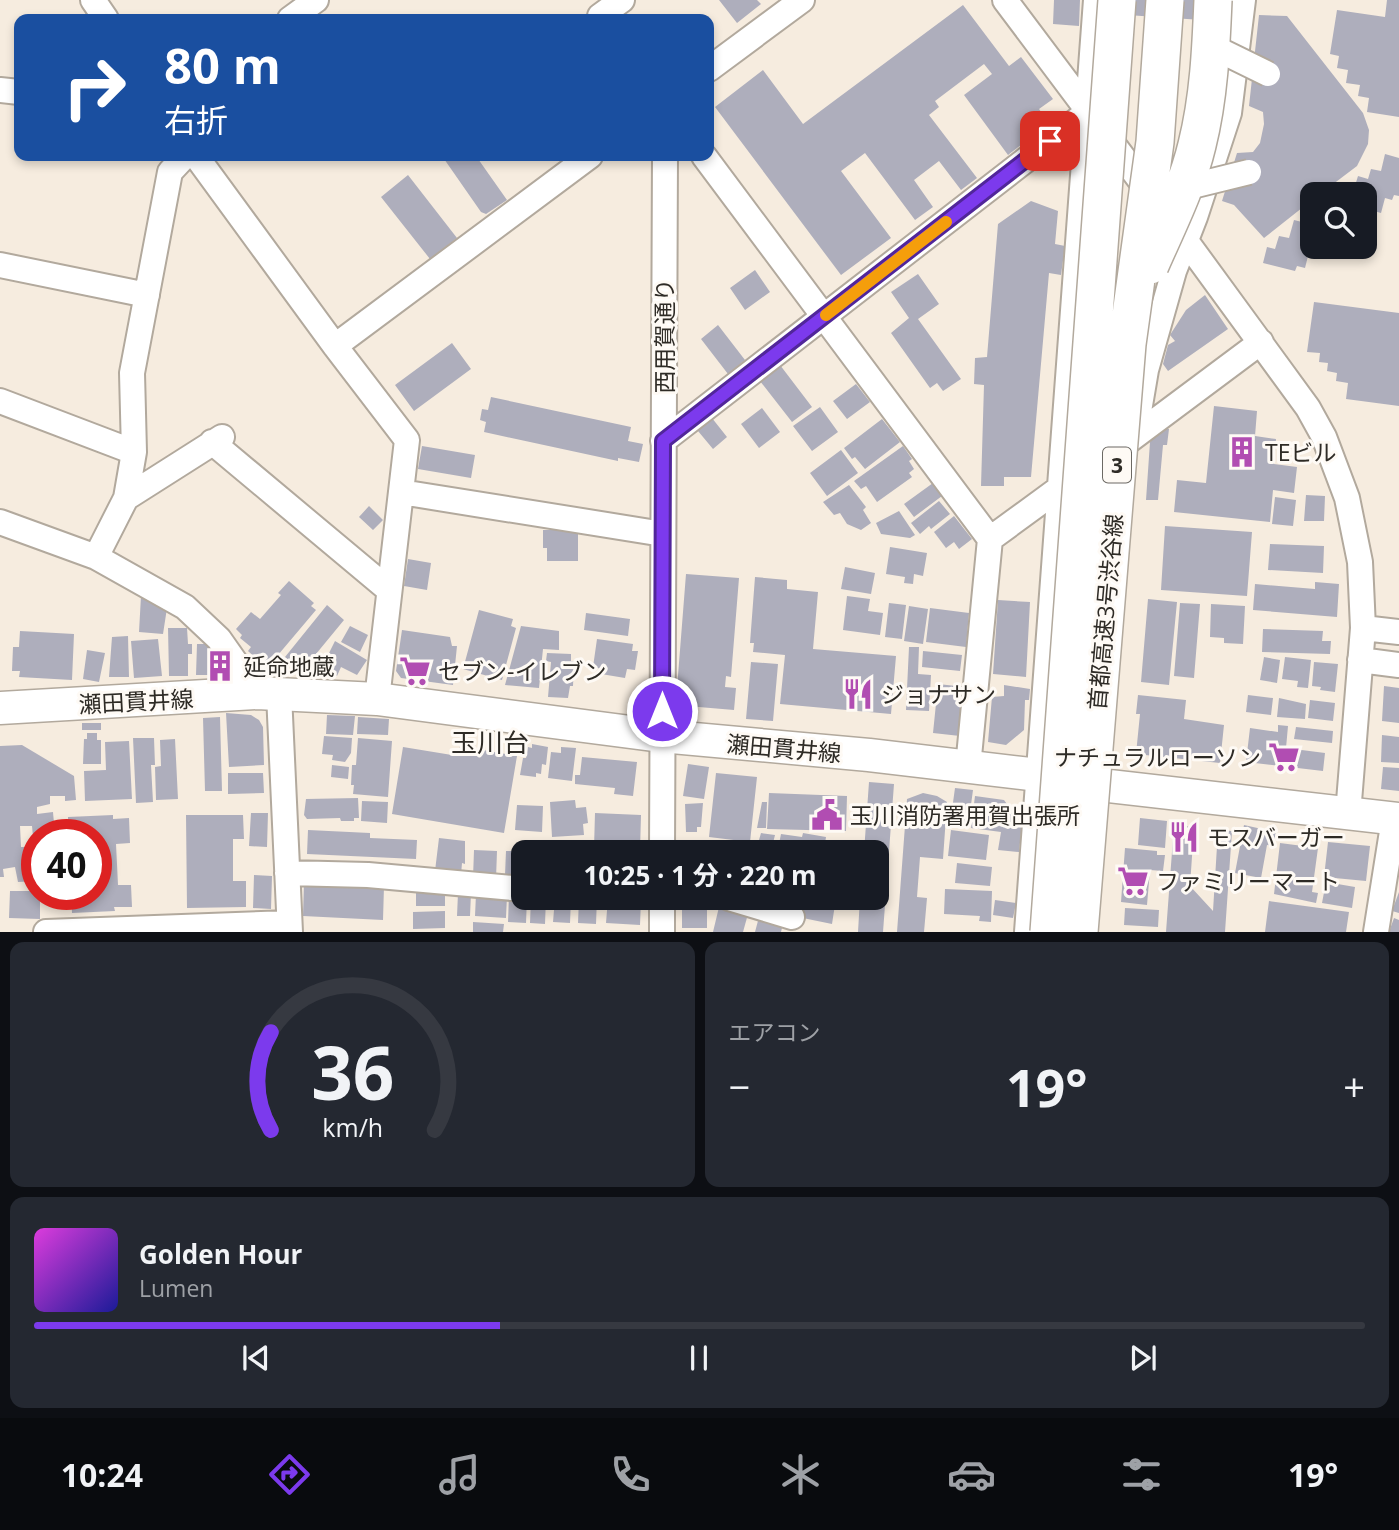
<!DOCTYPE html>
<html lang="ja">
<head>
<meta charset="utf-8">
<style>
  :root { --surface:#171b24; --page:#242831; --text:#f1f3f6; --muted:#9ea1a6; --line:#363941; --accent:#7c3aed }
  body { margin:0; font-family:"Open Sans","Noto Sans JP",sans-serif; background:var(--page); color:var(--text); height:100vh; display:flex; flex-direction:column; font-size:26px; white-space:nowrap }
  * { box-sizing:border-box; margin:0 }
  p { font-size:23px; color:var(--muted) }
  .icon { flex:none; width:38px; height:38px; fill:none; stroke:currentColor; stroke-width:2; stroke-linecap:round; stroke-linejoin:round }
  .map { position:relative; height:932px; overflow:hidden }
  .details { display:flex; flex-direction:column; gap:10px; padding:10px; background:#0d0f14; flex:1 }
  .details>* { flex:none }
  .hud { position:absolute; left:14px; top:14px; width:700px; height:147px; border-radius:14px; box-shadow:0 4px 10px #0003; background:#1a4fa0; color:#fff; overflow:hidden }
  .controls { position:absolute; left:1300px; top:182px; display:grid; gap:14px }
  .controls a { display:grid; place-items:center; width:77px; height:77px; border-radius:14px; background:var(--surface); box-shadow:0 4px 10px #0003; font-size:35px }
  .speed { position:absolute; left:21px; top:819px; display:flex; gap:14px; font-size:35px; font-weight:700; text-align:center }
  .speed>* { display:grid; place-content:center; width:91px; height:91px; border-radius:50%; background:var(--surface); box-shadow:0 4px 10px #0003; line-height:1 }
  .speed .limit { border:10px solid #d22; background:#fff; color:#111 }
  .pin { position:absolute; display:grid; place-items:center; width:60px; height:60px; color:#fff; margin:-30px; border-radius:14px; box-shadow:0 4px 10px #0006 }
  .me { position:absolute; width:77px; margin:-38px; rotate:0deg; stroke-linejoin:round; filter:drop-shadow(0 0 5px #0008) }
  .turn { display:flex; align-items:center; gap:24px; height:147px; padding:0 35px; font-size:32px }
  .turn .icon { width:91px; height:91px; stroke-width:2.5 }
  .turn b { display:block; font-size:49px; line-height:60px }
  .big { font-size:52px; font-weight:700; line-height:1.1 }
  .details .widget { flex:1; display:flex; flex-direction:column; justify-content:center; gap:10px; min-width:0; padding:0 24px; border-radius:14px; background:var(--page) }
  .details .dial { align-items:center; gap:0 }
  .dial svg { height:182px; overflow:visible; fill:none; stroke:var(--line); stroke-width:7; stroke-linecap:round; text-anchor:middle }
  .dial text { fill:var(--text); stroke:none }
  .song { display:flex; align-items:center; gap:21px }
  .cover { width:84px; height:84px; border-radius:10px; background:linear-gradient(135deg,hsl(300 70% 55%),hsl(240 70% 35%)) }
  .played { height:7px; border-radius:4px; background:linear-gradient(90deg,var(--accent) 35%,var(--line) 35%) }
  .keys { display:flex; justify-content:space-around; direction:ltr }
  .heat { display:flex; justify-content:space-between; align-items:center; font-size:38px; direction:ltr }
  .details .tiles { flex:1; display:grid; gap:10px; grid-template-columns:1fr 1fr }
  .widget:last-child { grid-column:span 2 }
  .trip { position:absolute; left:511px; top:840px; width:378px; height:70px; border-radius:14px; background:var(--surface); box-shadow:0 4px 10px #0003; font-weight:700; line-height:70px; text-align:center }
  .menu { display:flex; height:112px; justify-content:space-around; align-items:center; background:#090b0e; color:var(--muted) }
  .menu .icon { width:49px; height:49px }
  .menu .selected { color:var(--accent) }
  .menu b { font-size:32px; color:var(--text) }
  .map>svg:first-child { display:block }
</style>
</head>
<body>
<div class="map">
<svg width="1399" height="932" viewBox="0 0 1399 932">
  <rect width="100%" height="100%" fill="#f6ecdf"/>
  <path fill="#aeaebc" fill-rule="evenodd" d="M719 0H757L761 4 737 23Z
    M1054 0H1080L1079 26 1053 24Z
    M1128 0H1233L1232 22 1127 15Z
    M1387 0H1399V117L1367 112 1369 98 1358 96 1360 85 1346 83 1348 70 1337 68 1339 56 1330 54 1337 10 1385 17Z
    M963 5 1009 66 1021 57 1053 99 1039 109 1049 123 1008 155 964 95 992 74 984 64 935 101 939 107 929 115 977 178 961 190 939 161 914 180 933 207 915 220 865 153 841 171 891 238 841 275 715 107 763 70 803 124Z
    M1259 15 1287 16 1363 113 1369 130 1368 144 1357 166 1320 194H1312V200L1264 238 1234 205 1222 201 1237 153 1253 152 1260 143 1264 124 1263 112 1249 106Z
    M1385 154 1399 158V196L1394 195 1392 200 1385 198 1381 213 1367 209 1365 214V194H1339L1341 186 1354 189 1358 176 1368 179 1371 169 1381 171Z
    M442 156H476L507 200 486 214 481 212Z
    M408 175 457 238 430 259 381 197Z
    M1031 201 1058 211 1055 244 1065 246 1061 275 1049 273 1031 477H1004V486H981L984 385 974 384 975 358 987 357 998 224Z
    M1309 211 1312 212V247H1326L1325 250 1317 248 1314 258 1308 256 1305 268 1297 266 1295 271 1263 263 1267 247 1275 249 1279 236 1289 238 1294 220 1306 223Z
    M755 270 770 292 745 310 730 288Z
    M918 274 939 304 918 319 961 379 943 391 937 383 930 388 891 333 909 318 891 292Z
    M1205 295 1228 329 1168 371 1163 364 1168 345 1175 341 1170 335 1186 310Z
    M1314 302 1399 313V406L1346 399 1348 383 1336 381 1337 373 1327 371 1328 363 1319 362 1320 353 1307 352Z
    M718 325 745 360 728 374 701 339Z
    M452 343 471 369 414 411 395 385Z
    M780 365 812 407 792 422 760 381Z
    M856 384 870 402 847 419 833 401Z
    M491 397 631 427 628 441 643 444 639 462 618 458V461L484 432 486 422 480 420 482 409 488 410Z
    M1214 406 1257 411 1255 436 1276 439 1274 464 1297 467 1294 493 1273 490 1270 522 1174 512 1177 480 1206 483Z
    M820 407 838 432 812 451 793 426Z
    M762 408 780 432 759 448 741 424Z
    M708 413 727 437 713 449 693 425Z
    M882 419 900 442 865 469 855 457 852 459 844 448Z
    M1163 428 1169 429 1167 445H1163L1158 500H1146L1150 442Z
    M422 446 475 455 471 478 418 469Z
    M903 446 912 459 909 461 914 469 909 473 912 477 877 502 866 486 861 489 854 481Z
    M841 450 858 473 827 496 810 473Z
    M933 483 942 496 914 517 904 504Z
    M849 485 866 507 863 510 871 523 861 530 847 524 840 513 834 515 823 502Z
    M1306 495 1325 496 1324 521H1304Z
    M1275 497 1296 500 1293 526 1272 524Z
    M939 501 950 514 931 529 929 526 920 534 911 523Z
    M369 506 383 520 373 530 359 517Z
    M899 511 915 535 910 538 881 534 876 523Z
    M954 516 972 539 959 549 954 542 946 548 934 532Z
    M1165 526 1252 532 1247 596 1161 590Z
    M543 530H578V561H547V548H543Z
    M1270 544 1324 546 1323 573 1268 570Z
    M890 547 927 553 923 576 914 574 913 584 904 583 905 577 886 574Z
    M408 559 431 563 427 590 404 586Z
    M845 567 875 573 871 594 841 589Z
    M686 574 739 578 731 677 726 676 725 687 736 688 734 710 687 706 677 688Z
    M755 577 787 580V589L818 592 813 649 896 656 891 714 780 704 785 655 753 652 754 643H750Z
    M289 581 314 603 311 606 316 610 267 668 248 651 251 647 240 638 242 635 236 629 251 612 260 619 281 595 278 593Z
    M1315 582 1339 584 1337 617 1253 610 1255 584 1315 589Z
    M141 596 167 608 163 634 139 632Z
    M847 596 870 599 868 611 883 613 880 635 843 630Z
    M1148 599 1177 602 1169 685 1141 682Z
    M998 600 1030 602 1026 677 993 674Z
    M889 603 906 605 902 639 885 637Z
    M1180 603 1200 604 1194 678 1174 676Z
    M1211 604 1245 606 1243 644 1224 643V638L1210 637Z
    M327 605 344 620 302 671 285 657Z
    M909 606 928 609 923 644 904 641Z
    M930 608 969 613 966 647 926 642Z
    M479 610 513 619 511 626 516 628 502 680 463 669Z
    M586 613 630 619 628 636 584 630Z
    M350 626 368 635 360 652 341 642Z
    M521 626 559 631V650L543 649 539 688 505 685Z
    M168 628H187L188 644H192V654H188V676H169Z
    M1263 629 1323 631 1322 641H1331L1330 654 1262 652Z
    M402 630 450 637 452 646H457L453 685 401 678 396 671Z
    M20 631 74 634 72 680 19 677 20 671H12L13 647H19Z
    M128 636 129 677H109L112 637Z
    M158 639 162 676 134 678 131 641Z
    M597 639 633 644 632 651H638L635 670 627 669 625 678 601 674 602 669 593 667Z
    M335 641 367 660 357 675 341 667 337 676 324 668 326 659Z
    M197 644H207L212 650V675H196Z
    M909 647H919L918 674 931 675 929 711 906 710Z
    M87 650 105 653 99 682 83 679Z
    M923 651 962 655 960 671 922 667Z
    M547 653 571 654V661H574L573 686H570L568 698 548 697 551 662 546 661Z
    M1264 657 1280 660 1277 683 1260 680Z
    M1285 657 1311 660 1308 688 1297 687 1298 681 1282 679Z
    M751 662 778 664 773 721 746 719Z
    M1314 662 1338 664 1335 692 1320 690 1321 687 1312 686Z
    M938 684 965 687 960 736 933 733Z
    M1004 685 1030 689 1029 700H1025L1024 730 1006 745 988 742 992 697 1004 696Z
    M1384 686 1399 688V723L1382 721Z
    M1138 695 1186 700 1184 719 1224 725 1220 763 1136 754 1140 714H1136Z
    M1248 695 1273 698 1271 715 1246 712Z
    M1279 698 1306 704 1305 719 1277 717Z
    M1310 700 1335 703 1333 721 1308 718Z
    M226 713 251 715 259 720 263 727 264 765 229 767Z
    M327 715 355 716 353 735 326 734Z
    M220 717 222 791H205L203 718Z
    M358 717 389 719 388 735 357 734Z
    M82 723H101V730H82Z
    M1278 725 1288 726 1286 748 1325 753 1323 771 1246 762 1250 728 1278 732Z
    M1296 727 1333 731 1332 743 1294 739Z
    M87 733H97V740H101V764H83L84 739H87Z
    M1382 735 1399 737V763L1381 762Z
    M324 736 352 738 351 753 345 762 332 760 333 755 322 754Z
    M133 738H154L155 765H151L153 802 136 803Z
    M358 738 392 741 388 797 353 794 354 785H351L352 765H356Z
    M175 739 178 799 156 800 155 767 161 766 160 740Z
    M129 741 132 799 85 801 84 771 106 770 105 742Z
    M532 744 548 747 546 765 542 764 541 774 536 773V777L520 775 523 758H526L528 747 532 748Z
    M22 745 74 776 76 800 65 801V796H50V804L37 807V814L53 812 55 835H37V881L18 882 15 867 3 869 4 877H0V746ZM20 826H32L34 847H21Z
    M460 746 517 756 504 833 392 814 403 747 458 756Z
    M561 747 576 748 572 781 548 778 551 752 561 753Z
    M582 757 637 762 633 796 614 794 615 788 575 784V775H580Z
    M688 764 709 767 704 799 683 796Z
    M332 765 349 767 348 779 331 777Z
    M1383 767 1399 768V791L1381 789Z
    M228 773H263L264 793 228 794Z
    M716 773 757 777 750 842 709 837Z
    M869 782 894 784 883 932H858L860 898H877V852H864Z
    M955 788 973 790 968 827 950 824Z
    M769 793 847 796 846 831 767 829Z
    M923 793 937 796 947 802 943 859 920 857 917 897 927 898 924 932H897L907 799Z
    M975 796 1004 800 1022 824 1019 852 998 850 1001 832 971 828Z
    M358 798 359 818H354V821H341L340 818 307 819 304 815 306 799Z
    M575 800 576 808 586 807 588 823 583 824 584 835 552 837 550 802Z
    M362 801 388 802 387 823 361 821Z
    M762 802H767L766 828H757Z
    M703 803 701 827H697V832H686L685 804Z
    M517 805 543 806 542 832 515 830Z
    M251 813H268L267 847 249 846Z
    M595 813 641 815 640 850 594 848Z
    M113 815V819L129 818 130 843 116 844 118 885H131L132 907H114L115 911 72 913 71 894H96V835H68V817Z
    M186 815H243L244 839H233V881H246V907L187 908Z
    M1140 818 1167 821 1165 848 1138 845Z
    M1174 825 1194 827 1190 886 1213 911 1218 830 1232 831 1225 932H1166Z
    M1244 825 1276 832 1273 846 1267 845 1261 878 1235 873Z
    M308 830 370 833V838L417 840 416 859 307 854Z
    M951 830 989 835 986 860 948 856Z
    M761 833 775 835 773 843 759 840Z
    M803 833 826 837 824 850 779 844 781 834 802 837Z
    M439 838 465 841V864L462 863 461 875 435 871Z
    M1328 842 1370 846 1366 881 1324 877Z
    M1280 843 1318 848 1312 892 1318 893 1316 903 1274 894Z
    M691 844 717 851V852H689Z
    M738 846 756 849 755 852H737Z
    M1125 848 1157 851V855H1165L1163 871 1150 870 1147 905 1121 902Z
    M474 850 497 851 496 879 473 878Z
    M506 851H523V876L505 875Z
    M957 863 992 867 990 886 955 883Z
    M254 875 272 876 271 909 253 908Z
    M304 882 384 886 383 920 303 916Z
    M1326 882 1355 887 1352 908 1322 903Z
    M945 889 992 891 991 922 979 921 980 916 944 914Z
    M10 891H37V894H40V919L9 918Z
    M416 891H445V906H416Z
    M1399 892V913L1392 911Z
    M458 893H471L470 916H457Z
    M476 894 507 895 506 918 475 916Z
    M509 895 527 898 526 923 508 922Z
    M531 898H546L545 924 530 923Z
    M555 898H571L570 923 553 922Z
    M579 898H597L596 924 578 923Z
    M608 898 641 899 640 925 606 923Z
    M682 898H707V928H682Z
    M802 898H836L832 924 798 917Z
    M995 900 1016 903 1013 918 993 915Z
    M1269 901 1349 912 1346 932H1265Z
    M719 907 748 914 743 932H713Z
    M1125 908 1159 910 1158 927 1124 925Z
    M445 911V928L413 929V912Z
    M759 917 783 924 781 932H755Z
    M1394 918 1399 920V932H1389Z
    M473 922 504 924 503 932H473Z"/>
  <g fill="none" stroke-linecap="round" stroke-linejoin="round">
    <defs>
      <path id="minor" d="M93 0 106 19
        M1005 0 1152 196
        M600 16 622 0
        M290 19 316 0
        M709 69 802 0
        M0 90 19 92
        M196 156 335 346 407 440 377 699
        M704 156 990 539 968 767
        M1178 230 1308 408 1324 437 1347 498 1360 562 1363 628 1348 814
        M0 265 147 295
        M335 346 590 156
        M0 401 134 452
        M1136 429 1146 370 1174 271 1195 217 1229 113 1243 0
        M663 441 1089 111
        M212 442 389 590
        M1127 442 1261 342
        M401 492 663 534
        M126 498 222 437
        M0 522 96 557 185 607 219 639 257 693
        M990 539 1068 482
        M96 557 126 498 134 452 132 373 170 172 185 156
        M1363 628 1399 632
        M1360 660 1399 665
        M279 694 290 932
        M662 852 665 156
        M287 873 368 875 523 889
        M729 898 792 917
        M46 932 289 923
        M662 932V898
        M1027 932 1096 0
        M1376 932 1394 819"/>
      <path id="major" d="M0 708 257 693 377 699 661 736 869 755 1039 775 1109 786 1399 819"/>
    </defs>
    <use href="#minor" stroke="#b2a99d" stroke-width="28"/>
    <use href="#major" stroke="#b2a99d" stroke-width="35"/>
    <use href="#minor" stroke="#fff" stroke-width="24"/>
    <use href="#major" stroke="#fff" stroke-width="32"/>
    <defs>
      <path id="minor-bridge" d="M1211 46 1268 74
        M1184 188 1249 172"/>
      <path id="highway-bridge" d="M1150 265C1167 226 1187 187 1197 145 1209 97 1211 48 1213 0
        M1049 932 1117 0
        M1079 932 1127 344 1155 142 1165 0"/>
    </defs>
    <use href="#minor-bridge" stroke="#b2a99d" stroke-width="28" stroke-linecap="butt"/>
    <use href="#highway-bridge" stroke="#b2a99d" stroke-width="40" stroke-linecap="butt"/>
    <use href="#minor-bridge" stroke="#fff" stroke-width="24"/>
    <use href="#highway-bridge" stroke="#fff" stroke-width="37"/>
  </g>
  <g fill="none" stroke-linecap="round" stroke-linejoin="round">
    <defs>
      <path id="route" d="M662 711 663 441 1050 141"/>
    </defs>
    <use href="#route" stroke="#51269a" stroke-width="18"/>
    <use href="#route" stroke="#7c3aed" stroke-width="12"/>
    <path stroke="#f59e0b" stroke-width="12" d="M826 315 946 222"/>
  </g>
  <defs>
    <symbol id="building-bare" viewBox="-9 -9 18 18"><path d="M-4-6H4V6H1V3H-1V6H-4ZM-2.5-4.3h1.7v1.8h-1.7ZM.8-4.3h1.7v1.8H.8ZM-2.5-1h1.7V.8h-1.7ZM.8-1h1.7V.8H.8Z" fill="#b14db2" stroke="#fefaf5" stroke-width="2.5" paint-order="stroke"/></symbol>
    <symbol id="supermarket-bare" viewBox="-9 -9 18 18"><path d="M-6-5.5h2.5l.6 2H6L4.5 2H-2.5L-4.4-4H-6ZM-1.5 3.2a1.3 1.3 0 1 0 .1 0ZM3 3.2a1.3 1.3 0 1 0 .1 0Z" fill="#b14db2" stroke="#fefaf5" stroke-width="2.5" paint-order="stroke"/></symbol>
    <symbol id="restaurant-bare" viewBox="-9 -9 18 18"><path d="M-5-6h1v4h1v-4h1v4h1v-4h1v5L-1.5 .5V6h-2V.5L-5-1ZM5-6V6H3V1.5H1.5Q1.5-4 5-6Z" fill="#b14db2" stroke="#fefaf5" stroke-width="2.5" paint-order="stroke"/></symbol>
    <symbol id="civic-bare" viewBox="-9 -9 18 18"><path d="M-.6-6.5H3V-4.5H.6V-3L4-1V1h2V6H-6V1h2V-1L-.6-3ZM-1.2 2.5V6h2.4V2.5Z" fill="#b14db2" stroke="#fefaf5" stroke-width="2.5" paint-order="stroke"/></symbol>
  </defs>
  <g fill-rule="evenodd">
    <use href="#building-bare" x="1220" y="430" width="44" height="44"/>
    <use href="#building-bare" x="198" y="644" width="44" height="44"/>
    <use href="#supermarket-bare" x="393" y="649" width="44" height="44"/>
    <use href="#restaurant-bare" x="836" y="672" width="44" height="44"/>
    <use href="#supermarket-bare" x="1262" y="735" width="44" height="44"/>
    <use href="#civic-bare" x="805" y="793" width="44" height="44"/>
    <use href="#restaurant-bare" x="1162" y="815" width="44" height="44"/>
    <use href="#supermarket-bare" x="1111" y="859" width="44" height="44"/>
  </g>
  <g text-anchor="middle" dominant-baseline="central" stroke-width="6" stroke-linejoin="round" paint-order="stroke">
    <rect fill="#fefaf5" stroke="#6c6964" stroke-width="2" x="1103" y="447.5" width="28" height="35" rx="5"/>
    <g font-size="21" font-weight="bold" fill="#2e2b26">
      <text x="1117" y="465">3</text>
    </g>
    <g font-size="23" fill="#2e2b26" stroke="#fefaf5">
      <text transform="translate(664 336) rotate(-90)">西用賀通り</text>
      <text transform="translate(1105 612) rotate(-85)">首都高速3号渋谷線</text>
      <text transform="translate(136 701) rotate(-3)">瀬田貫井線</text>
      <text transform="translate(784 748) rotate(5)">瀬田貫井線</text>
    </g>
    <g font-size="23" fill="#2e2b26" stroke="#fefaf5" text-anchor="start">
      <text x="1265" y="452">TEビル</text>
      <text x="243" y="666">延命地蔵</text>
      <text x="438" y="671">セブン-イレブン</text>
      <text x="881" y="694">ジョナサン</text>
      <text x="1261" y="757" text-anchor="end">ナチュラルローソン</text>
      <text x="850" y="815">玉川消防署用賀出張所</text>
      <text x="1207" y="837">モスバーガー</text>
      <text x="1156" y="881">ファミリーマート</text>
    </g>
    <g font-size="26" fill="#2e2b26" stroke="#fefaf5">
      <text x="490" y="742">玉川台</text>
    </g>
  </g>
</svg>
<div class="controls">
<a><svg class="icon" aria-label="search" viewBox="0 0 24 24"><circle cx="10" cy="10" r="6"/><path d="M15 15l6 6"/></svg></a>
</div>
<div class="speed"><div class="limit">40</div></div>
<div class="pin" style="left:1050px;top:141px;background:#d93025"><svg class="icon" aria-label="arrive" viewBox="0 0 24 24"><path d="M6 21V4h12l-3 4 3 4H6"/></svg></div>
<svg class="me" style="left:662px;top:711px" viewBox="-20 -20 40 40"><circle r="17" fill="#7c3aed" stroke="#fff" stroke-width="3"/><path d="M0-11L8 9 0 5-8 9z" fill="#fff"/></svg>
<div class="trip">10:25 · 1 分 · 220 m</div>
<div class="hud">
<div class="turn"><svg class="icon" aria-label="right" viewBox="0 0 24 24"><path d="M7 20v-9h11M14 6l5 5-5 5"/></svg><div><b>80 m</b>右折</div></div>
</div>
</div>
<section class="details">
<div class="tiles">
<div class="widget dial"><svg viewBox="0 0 100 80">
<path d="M14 69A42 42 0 1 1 86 69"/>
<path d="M14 69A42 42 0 0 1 14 26" stroke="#7c3aed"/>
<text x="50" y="56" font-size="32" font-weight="700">36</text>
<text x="50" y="72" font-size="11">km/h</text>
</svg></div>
<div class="widget"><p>エアコン</p>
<div class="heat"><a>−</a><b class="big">19°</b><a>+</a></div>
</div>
<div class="widget">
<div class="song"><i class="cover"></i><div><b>Golden Hour</b><p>Lumen</p></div></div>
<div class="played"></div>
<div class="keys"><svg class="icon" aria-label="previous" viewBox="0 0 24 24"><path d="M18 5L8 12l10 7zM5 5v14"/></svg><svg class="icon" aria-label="pause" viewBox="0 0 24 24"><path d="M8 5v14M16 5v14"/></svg><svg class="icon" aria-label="next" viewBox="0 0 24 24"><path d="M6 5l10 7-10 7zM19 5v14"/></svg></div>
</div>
</div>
</section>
<nav class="menu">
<b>10:24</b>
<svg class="icon selected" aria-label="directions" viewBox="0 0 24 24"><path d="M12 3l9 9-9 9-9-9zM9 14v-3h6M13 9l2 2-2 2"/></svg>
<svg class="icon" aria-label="music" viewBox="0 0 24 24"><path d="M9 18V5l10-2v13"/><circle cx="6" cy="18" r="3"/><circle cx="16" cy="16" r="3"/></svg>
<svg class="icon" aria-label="phone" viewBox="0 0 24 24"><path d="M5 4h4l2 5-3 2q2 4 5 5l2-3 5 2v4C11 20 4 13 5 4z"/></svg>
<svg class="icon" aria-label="climate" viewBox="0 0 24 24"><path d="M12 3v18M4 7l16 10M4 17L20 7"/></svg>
<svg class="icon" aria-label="car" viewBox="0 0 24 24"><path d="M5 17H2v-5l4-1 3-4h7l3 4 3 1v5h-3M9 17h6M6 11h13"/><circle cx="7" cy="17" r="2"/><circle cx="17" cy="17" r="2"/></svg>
<svg class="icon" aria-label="filters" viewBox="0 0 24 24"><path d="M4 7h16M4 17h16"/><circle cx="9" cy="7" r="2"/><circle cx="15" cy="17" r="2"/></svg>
<b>19°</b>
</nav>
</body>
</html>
